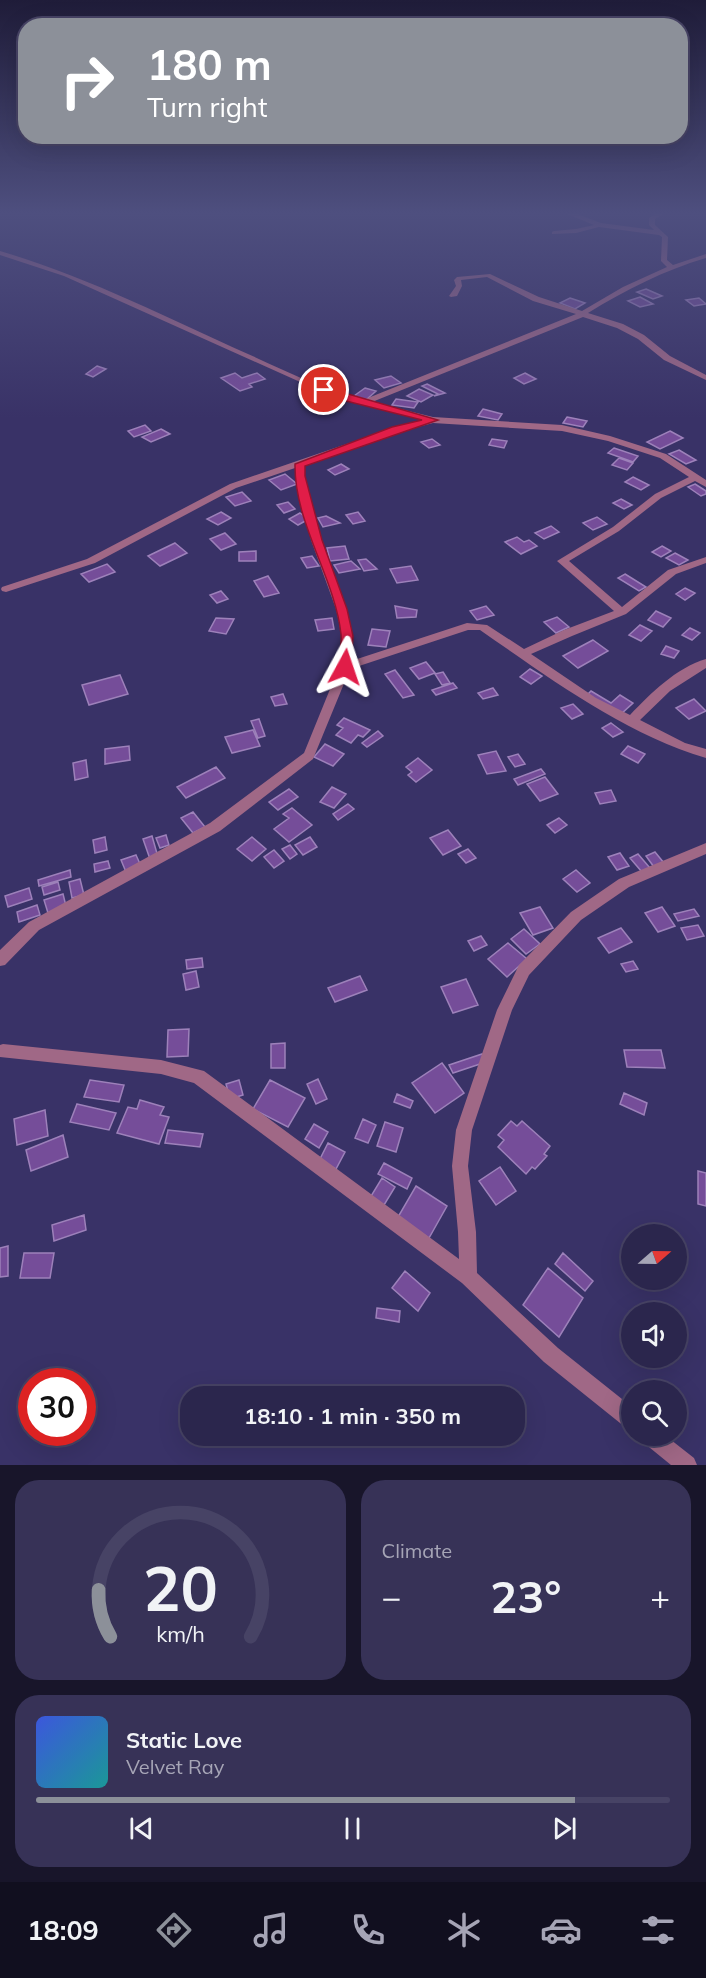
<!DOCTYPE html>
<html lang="en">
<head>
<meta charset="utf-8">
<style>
  :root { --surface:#2b264d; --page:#373257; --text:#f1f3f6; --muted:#a6a5b6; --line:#474365; --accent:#8c9099 }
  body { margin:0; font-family:Mulish,sans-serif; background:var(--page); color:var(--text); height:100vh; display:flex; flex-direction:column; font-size:22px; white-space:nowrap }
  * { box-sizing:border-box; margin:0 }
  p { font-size:20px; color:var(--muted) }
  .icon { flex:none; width:33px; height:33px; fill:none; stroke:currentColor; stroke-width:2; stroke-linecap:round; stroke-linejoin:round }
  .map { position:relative; height:1465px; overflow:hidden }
  .side { display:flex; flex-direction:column; gap:15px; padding:15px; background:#18152a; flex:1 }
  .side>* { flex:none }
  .banner { position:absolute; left:18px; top:18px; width:670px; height:126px; border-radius:24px; box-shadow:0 6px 24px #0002,0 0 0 2px var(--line); background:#8c9099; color:#fff; overflow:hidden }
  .needle { width:39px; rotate:70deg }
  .tools { position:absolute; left:621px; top:1224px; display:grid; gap:12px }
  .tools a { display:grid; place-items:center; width:66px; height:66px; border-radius:50%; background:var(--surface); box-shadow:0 6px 24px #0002,0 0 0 2px var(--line); font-size:30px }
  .speed { position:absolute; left:18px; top:1368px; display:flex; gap:12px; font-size:30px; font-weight:700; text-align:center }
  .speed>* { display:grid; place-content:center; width:78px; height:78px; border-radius:50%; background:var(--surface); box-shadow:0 6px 24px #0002,0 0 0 2px var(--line); line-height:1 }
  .speed .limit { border:9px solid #d22; background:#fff; color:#111 }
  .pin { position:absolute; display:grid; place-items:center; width:51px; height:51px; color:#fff; margin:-26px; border:3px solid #fff; border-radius:50%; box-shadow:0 2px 6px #0007 }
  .me { position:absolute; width:66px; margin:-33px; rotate:5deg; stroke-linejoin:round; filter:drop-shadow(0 0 4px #0008) }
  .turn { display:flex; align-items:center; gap:21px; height:126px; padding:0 30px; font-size:27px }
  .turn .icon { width:78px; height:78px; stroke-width:2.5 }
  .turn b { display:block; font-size:42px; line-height:51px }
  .big { font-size:45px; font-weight:700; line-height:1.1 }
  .side .tile { flex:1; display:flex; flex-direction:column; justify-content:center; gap:9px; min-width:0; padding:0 21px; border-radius:24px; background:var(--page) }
  .side .dial { align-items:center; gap:0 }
  .dial svg { height:156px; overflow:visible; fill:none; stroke:var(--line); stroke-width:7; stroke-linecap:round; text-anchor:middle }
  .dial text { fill:var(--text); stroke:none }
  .song { display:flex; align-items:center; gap:18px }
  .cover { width:72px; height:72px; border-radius:9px; background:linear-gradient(135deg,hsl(230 70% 55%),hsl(180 70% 35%)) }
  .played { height:6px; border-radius:3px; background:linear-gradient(90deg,var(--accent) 85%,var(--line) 85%) }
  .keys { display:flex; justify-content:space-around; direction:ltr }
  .heat { display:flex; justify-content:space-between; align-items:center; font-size:33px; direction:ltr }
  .side .tiles { flex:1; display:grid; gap:15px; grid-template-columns:1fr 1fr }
  .tile:last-child { grid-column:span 2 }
  .trip { position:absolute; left:180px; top:1386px; width:345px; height:60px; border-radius:24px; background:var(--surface); box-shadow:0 6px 24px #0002,0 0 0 2px var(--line); font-weight:700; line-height:60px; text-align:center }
  .tabs { display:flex; height:96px; justify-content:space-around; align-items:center; background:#110f1f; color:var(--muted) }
  .tabs .icon { width:42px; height:42px }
  .tabs .selected { color:var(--accent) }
  .tabs b { font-size:27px; color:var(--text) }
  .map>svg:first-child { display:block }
</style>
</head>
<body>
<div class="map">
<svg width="706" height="1465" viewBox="0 0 706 1465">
  <rect width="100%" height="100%" fill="#393267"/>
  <path fill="#754d99" stroke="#9d81ba" stroke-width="1.5" d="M646 289 662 296 653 299 637 292Z
    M640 297 653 304 640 307 628 301Z
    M570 298 585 303 575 309 560 303Z
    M699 298 706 304 694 306 686 300Z
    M97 366 106 369 93 377 86 374Z
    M235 373 242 378 257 373 265 379 249 384 252 387 240 391 221 378Z
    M525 373 536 379 524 384 514 378Z
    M391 376 401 383 384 388 375 380Z
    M427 384 445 393 434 396 438 394 422 386Z
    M365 388 376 391 366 400 354 396Z
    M419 389 433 395 421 402 407 396Z
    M396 399 418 402 414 408 392 405Z
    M483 409 502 414 498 420 478 416Z
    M567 417 587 421 583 427 563 423Z
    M145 425 151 431 134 437 128 431Z
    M161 429 170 434 151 442 142 437Z
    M670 431 683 438 660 449 647 442Z
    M432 439 440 445 429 448 421 442Z
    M492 439 507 441 504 448 489 445Z
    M614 448 638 456 633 462 608 453Z
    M679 450 696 460 686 464 669 454Z
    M619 458 633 463 627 470 612 465Z
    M341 464 349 469 335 475 328 470Z
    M285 474 297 484 281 490 269 480Z
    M633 477 649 485 641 490 625 482Z
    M695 484 706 491V494L701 496 688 487Z
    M242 492 251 501 235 506 226 497Z
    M621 499 632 505 624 509 613 503Z
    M288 502 295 509 284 513 277 505Z
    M221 512 231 518 218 525 207 519Z
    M358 512 365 521 353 524 346 515Z
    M300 513 309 519 298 525 289 519Z
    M326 516 340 523 323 527 318 518Z
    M597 517 607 524 593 530 583 523Z
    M551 526 559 532 544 539 535 533Z
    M225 533 236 544 221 550 210 539Z
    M517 537 524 542 529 540 537 546 521 554 505 542Z
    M175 543 187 553 160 566 148 556Z
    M345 546 349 559 330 561 327 548Z
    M662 546 671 551 661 557 652 552Z
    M256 551V561H239V552Z
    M675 553 688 560 679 565 666 558Z
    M312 556 319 566 307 568 301 558Z
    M366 559 377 569 364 571 358 560Z
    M351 561 360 569 339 573 334 565Z
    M107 564 115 572 89 582 81 574Z
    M411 566 418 580 397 583 390 569Z
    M625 574 646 587 639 591 618 578Z
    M268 576 279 593 264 597 254 581Z
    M685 588 695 593 685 600 676 594Z
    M221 591 228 599 217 603 210 595Z
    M395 606 417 610 416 617 397 618Z
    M486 606 494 615 477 620 470 611Z
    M656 611 671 618 663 627 648 620Z
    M557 617 569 627 556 633 544 622Z
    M216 618 234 619 226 634 209 631Z
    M332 618 334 629 318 631 315 620Z
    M640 625 652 631 641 641 629 635Z
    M690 628 700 633 692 640 682 635Z
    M372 629 390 631 386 647 368 645Z
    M593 640 608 651 578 668 563 656Z
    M666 646 679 651 674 658 661 654Z
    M426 662 435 673 419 679 410 668Z
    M530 669 542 676 531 684 520 677Z
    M395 670 414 695 403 698 385 674Z
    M443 672 450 683 442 685 435 674Z
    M120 675 128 694 89 705 82 685Z
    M453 683 457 688 436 695 432 690Z
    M493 688 498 695 483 699 478 693Z
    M591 691 611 703 620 695 633 703 621 714 587 695Z
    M283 694 287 704 275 706 271 697Z
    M694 699 706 711 689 719 676 708Z
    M573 704 583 714 572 719 561 708Z
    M344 718 370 730 363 737 358 735 351 743 336 735 343 728 337 725Z
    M259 719 265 736 258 738 251 721Z
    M611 723 623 732 613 737 602 728Z
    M253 730 260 746 232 753 225 737Z
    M378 731 383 736 367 747 362 743Z
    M325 744 344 754 333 766 314 757Z
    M129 746 130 760 105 764V749Z
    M628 746 645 754 638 763 621 754Z
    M496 751 506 771 487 774 478 755Z
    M518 754 525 764 515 767 508 757Z
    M418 758 432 770 416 782 408 775 412 772 406 767Z
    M86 760 88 777 75 780 73 763Z
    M216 767 225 778 186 798 177 787Z
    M541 769 545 774 518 785 514 779Z
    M545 777 558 794 540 801 527 784Z
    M332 787 346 794 334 808 320 802Z
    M289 789 298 797 278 810 269 802Z
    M611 790 616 801 600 804 595 793Z
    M348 804 354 809 338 820 333 814Z
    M292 808 312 825 289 842 274 829 289 818 283 814Z
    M193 812 205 827 193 833 181 818Z
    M559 818 567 825 555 833 547 825Z
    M448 830 461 846 443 855 430 838Z
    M166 835 169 845 160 848 156 838Z
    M152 836 158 857 150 859 143 839Z
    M105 837 107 850 95 853 93 840Z
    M252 837 266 849 252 861 237 849Z
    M310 837 317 847 303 855 295 845Z
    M290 845 297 854 290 859 282 849Z
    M468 849 476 858 466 863 458 854Z
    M274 850 284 861 274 868 264 857Z
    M655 852 664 863 654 867 646 856Z
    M620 853 629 866 617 870 608 857Z
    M638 854 650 868 642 872 630 858Z
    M136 855 141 866 126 872 121 860Z
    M108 861 110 868 95 872 94 864Z
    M70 870 71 877 39 886 38 880Z
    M576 870 590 883 577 892 563 879Z
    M80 879 84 895 72 898 69 882Z
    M58 882 60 890 44 895 42 887Z
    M29 888 32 899 8 907 5 896Z
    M63 894 66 906 48 913 44 900Z
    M37 905 40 915 19 922 17 912Z
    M540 907 553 928 533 935 520 913Z
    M662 907 675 926 658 932 645 913Z
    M694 909 699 916 678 921 674 914Z
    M698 925 704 936 687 940 681 928Z
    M621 928 632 942 609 953 598 938Z
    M524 929 540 944 526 954 511 939Z
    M481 936 487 945 474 951 468 941Z
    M508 943 527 959 507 977 488 959Z
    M202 958 203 967 187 969 186 960Z
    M633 961 638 969 626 972 621 964Z
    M196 971 199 987 186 990 183 974Z
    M360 976 367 990 335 1002 328 988Z
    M466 979 478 1005 453 1013 441 987Z
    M189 1029 188 1056 167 1057 168 1030Z
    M285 1043V1068H271V1044Z
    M624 1050H661L665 1068 627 1067Z
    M482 1054 486 1062 453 1073 449 1065Z
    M442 1063 464 1093 435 1113 412 1083Z
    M318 1079 327 1099 316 1104 307 1084Z
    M90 1080 124 1085 119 1102 84 1097Z
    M239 1080 243 1095 230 1099 226 1084Z
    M270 1080 305 1098 288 1127 253 1109Z
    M624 1093 647 1103 644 1115 620 1104Z
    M397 1094 413 1101 410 1108 394 1102Z
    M140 1100 164 1107 160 1115 169 1117 159 1144 117 1133 128 1107 137 1109Z
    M77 1104 116 1113 109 1130 70 1122Z
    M45 1110 48 1136 17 1145 14 1119Z
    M363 1119 376 1125 368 1143 355 1138Z
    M511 1121 517 1126 522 1121 550 1146 544 1154 547 1156 535 1169 532 1167 526 1174 498 1147 504 1140 498 1135Z
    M385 1122 403 1128 396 1152 377 1146Z
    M314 1124 328 1132 319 1148 305 1139Z
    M168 1130 203 1134 200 1147 165 1143Z
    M63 1135 68 1157 31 1171 26 1150Z
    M328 1143 345 1152 336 1169 319 1161Z
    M384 1163 412 1178 407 1189 378 1174Z
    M500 1167 516 1191 496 1205 479 1181Z
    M698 1171 706 1173V1206L698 1204Z
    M382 1178 395 1187 381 1210 368 1201Z
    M416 1186 447 1206 429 1238 398 1217Z
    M84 1215 86 1230 54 1241 52 1225Z
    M8 1246V1276L0 1277V1248Z
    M24 1253H54L50 1278H20Z
    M563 1253 593 1281 585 1291 555 1264Z
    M548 1268 583 1298 559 1337 523 1305Z
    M405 1271 430 1293 418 1311 392 1288Z
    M377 1308 400 1311 399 1322 376 1318Z"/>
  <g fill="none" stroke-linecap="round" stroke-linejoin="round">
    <path fill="#a06886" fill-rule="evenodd" d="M562 212H572L601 223 654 230 649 225V218L658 212H666L655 219V225L668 237 667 260 673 265 706 254V258C665 270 625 290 588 313L623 324 644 335 670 356 706 375V380L664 360 638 339 617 328 583 317 372 402 433 417 562 425 610 436 666 454 706 480V487L695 481 661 498 619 531 569 561 622 607 668 570 706 557V563L676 574 626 614 572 636 531 654 596 698 630 715C651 693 676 668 706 659V668L670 691 640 720 685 743 706 749V758C623 733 551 679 480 630H468L350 669 313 759 220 831 39 930 5 965 0 966V950L29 922 210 823 304 753 339 667 342 636 336 609 311 540 295 476V468L236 488 95 563 6 592 2 591 1 589 2 587 87 559 230 484 393 428 423 420 338 399 64 276 0 255V251C86 276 167 318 248 354 286 371 323 390 363 400L576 314 533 301 487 277 461 280 462 286 457 296 451 297 449 296 456 286 454 280 457 277 490 274 539 297 582 311 623 287 667 267 661 261 662 237 659 235 599 227 576 233 552 234V232L554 231 576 229 594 225ZM433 423 562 431 608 441 660 458 689 477 655 494 613 527 557 561 614 611 564 630 524 649 487 625 467 623 351 661 352 636 346 609 321 540 305 476 304 465 399 432Z
      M706 843V854L629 887 581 920 529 975 512 1010 472 1130 468 1166 476 1232 477 1273 558 1348 632 1407V1430L625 1427 544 1362 462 1283 194 1083 161 1074 0 1057V1045L3 1044 161 1060 204 1071 459 1259 458 1232 452 1166 456 1130 497 1010 519 965 571 912 619 879Z
      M641 1436H666L694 1458 697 1465H671L644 1443Z"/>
  </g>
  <linearGradient id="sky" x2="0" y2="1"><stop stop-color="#1f1c39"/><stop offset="0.51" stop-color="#4e4f7f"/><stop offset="1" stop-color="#4e4f7f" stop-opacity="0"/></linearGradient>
  <rect width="706" height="418" fill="url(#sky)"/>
  <path fill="#e11d48" stroke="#92132f" stroke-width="1.5" d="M324 387 438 420 305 466V476L322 540 347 609 353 636 351 667 345 671 338 667C339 656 342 645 341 634 335 578 294 523 295 464L392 427 422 420 338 399 321 392V388Z"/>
</svg>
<div class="tools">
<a><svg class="needle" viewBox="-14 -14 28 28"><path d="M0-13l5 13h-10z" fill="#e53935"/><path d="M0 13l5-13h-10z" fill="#a6a5b6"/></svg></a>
<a><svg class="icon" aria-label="sound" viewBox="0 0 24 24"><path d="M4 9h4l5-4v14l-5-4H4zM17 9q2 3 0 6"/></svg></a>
<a><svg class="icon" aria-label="search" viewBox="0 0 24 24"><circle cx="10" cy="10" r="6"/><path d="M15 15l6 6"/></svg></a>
</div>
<div class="speed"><div class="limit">30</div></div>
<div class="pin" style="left:324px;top:390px;background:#d93025"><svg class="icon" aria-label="arrive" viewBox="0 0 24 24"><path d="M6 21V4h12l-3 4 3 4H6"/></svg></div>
<svg class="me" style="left:345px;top:667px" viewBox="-20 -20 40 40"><path d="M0-17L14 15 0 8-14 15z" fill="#e11d48" stroke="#fff" stroke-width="4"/></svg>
<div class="trip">18:10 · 1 min · 350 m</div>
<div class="banner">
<div class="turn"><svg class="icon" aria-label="right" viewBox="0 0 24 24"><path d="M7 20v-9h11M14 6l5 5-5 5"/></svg><div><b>180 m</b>Turn right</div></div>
</div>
</div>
<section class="side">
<div class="tiles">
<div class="tile dial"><svg viewBox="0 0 100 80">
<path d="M14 69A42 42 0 1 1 86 69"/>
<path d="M14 69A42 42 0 0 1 8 45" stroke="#8c9099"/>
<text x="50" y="56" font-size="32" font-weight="700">20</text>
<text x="50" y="72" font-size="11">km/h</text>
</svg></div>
<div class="tile"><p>Climate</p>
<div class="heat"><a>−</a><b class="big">23°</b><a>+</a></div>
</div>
<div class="tile">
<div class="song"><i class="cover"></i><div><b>Static Love</b><p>Velvet Ray</p></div></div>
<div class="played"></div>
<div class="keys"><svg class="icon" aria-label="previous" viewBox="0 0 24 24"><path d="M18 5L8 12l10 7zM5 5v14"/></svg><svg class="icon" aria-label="pause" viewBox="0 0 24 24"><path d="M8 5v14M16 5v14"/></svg><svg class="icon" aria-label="next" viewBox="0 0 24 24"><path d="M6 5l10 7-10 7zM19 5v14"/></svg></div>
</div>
</div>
</section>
<nav class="tabs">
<b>18:09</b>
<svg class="icon selected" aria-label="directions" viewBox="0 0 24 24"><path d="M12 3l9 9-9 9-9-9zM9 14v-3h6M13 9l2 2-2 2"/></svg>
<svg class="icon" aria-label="music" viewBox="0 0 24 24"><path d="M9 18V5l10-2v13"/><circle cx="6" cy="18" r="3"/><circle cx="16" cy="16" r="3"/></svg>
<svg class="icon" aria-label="phone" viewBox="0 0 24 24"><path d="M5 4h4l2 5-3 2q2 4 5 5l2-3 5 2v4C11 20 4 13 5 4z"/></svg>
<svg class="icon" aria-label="climate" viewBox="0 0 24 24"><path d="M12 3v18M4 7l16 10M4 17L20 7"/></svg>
<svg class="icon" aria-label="car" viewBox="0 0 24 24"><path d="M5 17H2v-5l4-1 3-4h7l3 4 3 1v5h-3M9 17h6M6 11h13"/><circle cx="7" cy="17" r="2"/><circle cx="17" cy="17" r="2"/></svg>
<svg class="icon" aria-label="filters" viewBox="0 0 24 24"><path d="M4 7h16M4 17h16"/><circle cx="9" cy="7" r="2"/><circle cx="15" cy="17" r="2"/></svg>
</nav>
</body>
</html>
